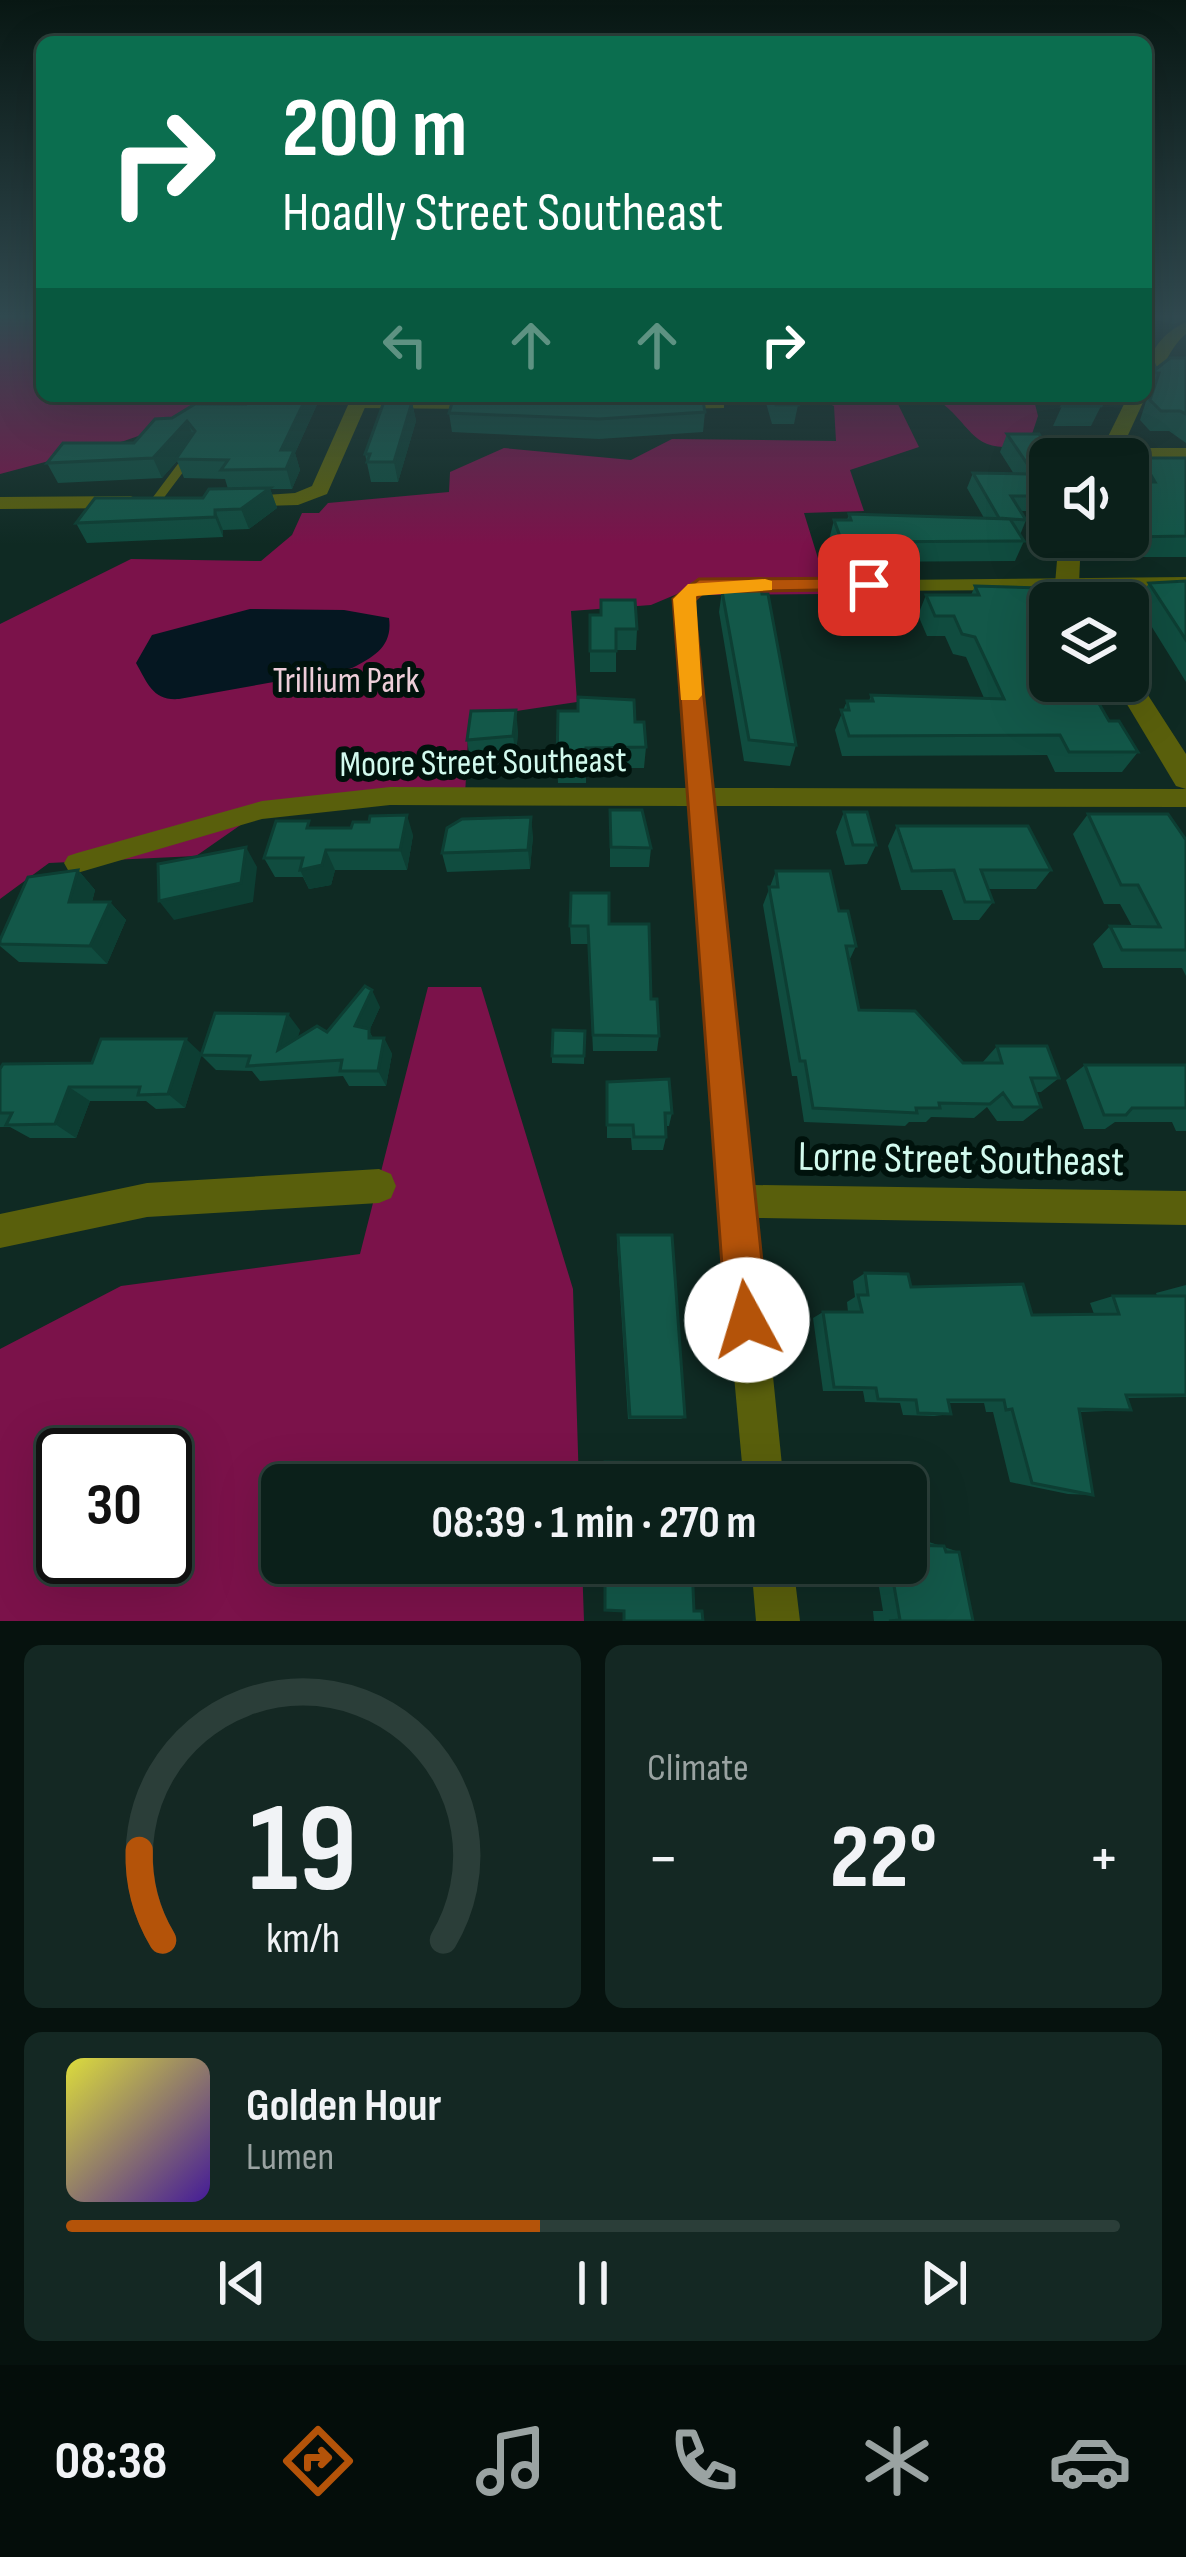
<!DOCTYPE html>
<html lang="en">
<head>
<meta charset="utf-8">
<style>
  :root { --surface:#0b201a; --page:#142823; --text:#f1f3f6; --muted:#9aa3a2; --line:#2b3e39; --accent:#b45309 }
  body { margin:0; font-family:"Sofia Sans Condensed",sans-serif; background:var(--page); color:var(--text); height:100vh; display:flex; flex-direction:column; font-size:45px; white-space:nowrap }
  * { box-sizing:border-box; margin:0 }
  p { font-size:39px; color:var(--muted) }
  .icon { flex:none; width:66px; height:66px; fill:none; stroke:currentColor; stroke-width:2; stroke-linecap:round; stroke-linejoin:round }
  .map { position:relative; height:1621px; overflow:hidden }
  .details { display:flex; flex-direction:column; gap:24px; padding:24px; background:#06120e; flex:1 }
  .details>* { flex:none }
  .top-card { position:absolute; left:36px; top:36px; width:1116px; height:366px; border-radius:18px; box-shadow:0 12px 48px #0002,0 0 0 3px var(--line); background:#0b6e4f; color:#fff; overflow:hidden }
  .buttons { position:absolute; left:1029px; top:438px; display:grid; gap:24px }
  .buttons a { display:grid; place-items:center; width:120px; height:120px; border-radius:18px; background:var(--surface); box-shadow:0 12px 48px #0002,0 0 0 3px var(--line); font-size:60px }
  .speed { position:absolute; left:36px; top:1428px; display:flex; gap:24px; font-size:60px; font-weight:700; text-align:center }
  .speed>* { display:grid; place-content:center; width:156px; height:156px; border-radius:50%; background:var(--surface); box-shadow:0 12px 48px #0002,0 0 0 3px var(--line); line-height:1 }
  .speed .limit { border:6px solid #111; border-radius:18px; background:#fff; color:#111 }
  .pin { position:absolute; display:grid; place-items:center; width:102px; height:102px; color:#fff; margin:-51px; border-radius:24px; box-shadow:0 6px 18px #0006 }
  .me { position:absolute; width:132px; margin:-66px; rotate:354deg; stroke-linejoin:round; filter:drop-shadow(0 0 9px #0008) }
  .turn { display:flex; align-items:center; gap:42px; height:252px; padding:0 48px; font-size:54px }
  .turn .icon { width:156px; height:156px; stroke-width:2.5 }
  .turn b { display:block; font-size:84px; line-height:102px }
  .lanes { display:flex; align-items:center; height:114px; padding:0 48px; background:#0003; justify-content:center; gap:60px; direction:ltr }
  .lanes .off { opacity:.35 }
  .big { font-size:90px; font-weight:700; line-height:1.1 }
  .details .widget { flex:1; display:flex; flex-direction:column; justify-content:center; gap:18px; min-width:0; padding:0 42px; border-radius:18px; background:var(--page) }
  .details .dial { align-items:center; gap:0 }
  .dial svg { height:312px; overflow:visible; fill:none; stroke:var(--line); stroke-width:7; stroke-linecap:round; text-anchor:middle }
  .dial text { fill:var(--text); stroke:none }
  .song { display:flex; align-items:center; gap:36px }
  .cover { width:144px; height:144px; border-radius:18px; background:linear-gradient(135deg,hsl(60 70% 55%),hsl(260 70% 35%)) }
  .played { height:12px; border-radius:6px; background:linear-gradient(90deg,var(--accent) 45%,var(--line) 45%) }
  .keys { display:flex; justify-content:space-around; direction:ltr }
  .heat { display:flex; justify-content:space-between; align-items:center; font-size:66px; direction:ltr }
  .details .tiles { flex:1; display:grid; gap:24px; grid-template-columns:1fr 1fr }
  .widget:last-child { grid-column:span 2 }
  .trip { position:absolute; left:261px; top:1464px; width:666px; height:120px; border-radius:18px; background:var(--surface); box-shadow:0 12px 48px #0002,0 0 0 3px var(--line); font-weight:700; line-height:120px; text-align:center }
  .tab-bar { display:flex; height:192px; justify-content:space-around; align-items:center; background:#040d0a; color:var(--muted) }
  .tab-bar .icon { width:84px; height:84px }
  .tab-bar .current { color:var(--accent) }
  .tab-bar b { font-size:54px; color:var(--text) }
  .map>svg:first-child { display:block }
</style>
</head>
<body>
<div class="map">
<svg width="1186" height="1621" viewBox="0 0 1186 1621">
  <rect width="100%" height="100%" fill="#0f2a23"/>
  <path fill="#7b124a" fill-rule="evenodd" d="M0 318H42V396H252L124 441 0 474Z
    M813 396H894L919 447 850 470 864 511 804 513 829 594 691 595 689 589 651 605 571 611 577 702 469 718 465 796 262 810 196 856 49 863 0 899V624L131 559 261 561 292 535 302 513H319L328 503 449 492 450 472 504 448 631 460 672 439 836 441 834 406Z
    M932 396H1033L1038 416 1029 443C969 459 974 422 932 396Z
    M428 987H481L573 1289 579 1485H282V1563H582L584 1621H0V1349L121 1286 360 1254ZM63 1455H165V1557H63Z"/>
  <path fill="#051721" d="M250 609 344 610 389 618C393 646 374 657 352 668L179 699C153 701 148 684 136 663L152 635Z"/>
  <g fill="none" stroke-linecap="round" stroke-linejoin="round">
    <path stroke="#595f0c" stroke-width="8" d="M182 465 186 460"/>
    <path stroke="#595f0c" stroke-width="9" d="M155 502 185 462"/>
    <path fill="#595f0c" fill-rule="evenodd" d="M353 401H481L488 405 481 409 358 408 353 407Z
      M719 401 724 402V408L672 409 665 405 672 401Z
      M1186 448V458H1109L1101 453 1109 448Z
      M1186 577V589L704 592 693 601 712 788 1186 789V807L714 806 753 1185 1186 1191V1225L757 1218 784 1485H744L718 1201 690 806 390 805 262 819 77 873 68 870 64 863 68 856 77 853 262 801 390 787 689 788 674 599 692 582Z
      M379 1169 391 1174 396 1186 391 1198 379 1203 147 1217 0 1248V1214L147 1183Z
      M751 1563H793L800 1621H756Z"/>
    <path fill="#595f0c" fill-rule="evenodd" d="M1186 322V334C1168 348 1164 374 1146 384 1146 355 1159 335 1186 322Z
      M352 396H370L327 494 298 505 226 507V499L233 497 295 493 312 486Z
      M1128 396H1146L1117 459H1097Z
      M0 497 131 496 141 502 131 508 0 509Z
      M1059 537H1081L1079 584 1091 603H1067L1055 584Z
      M1128 673 1135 675 1186 754V789L1176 786 1113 681H1128Z"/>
  </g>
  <path fill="#104c3f" d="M1146 318H1186V320L1174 324Z
    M1186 358V443L1169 431H1150L1140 420 1149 392H1146V359L1156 369Z
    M386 396H416L408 397 410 402H412L416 421 398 482H371L365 454Z
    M764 396H794L798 405 794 424H772Z
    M1106 396 1091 426H1053L1062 406Z
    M320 398 295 453 300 470 292 489H270L277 508 249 529 223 530V537L87 543 76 523 203 498 228 489 225 479 184 478 177 461 162 478 58 483 47 463 134 443 172 418 246 404Z
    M705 412 703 432 599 439 452 432 449 413Z
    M1007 434 1050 459V483H1037L1045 496 1039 511H1020L1026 520 1020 535 1024 541 1015 561 837 562 829 540 834 520H847L849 514 984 518 967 488 973 473 1014 474 1000 452Z
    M1141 458H1186V557H1117L1109 545V537H1128V483L1133 482 1130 478Z
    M1186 581V682L1137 603 1149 583Z
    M726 582 796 745 790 766 744 761 719 612 722 591H725Z
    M975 586 1050 681 1109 721 1138 752 1122 772H1055L1047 755 842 756 835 730 847 701H869L871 695 984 698 966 657 953 654 945 636H927L918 615 926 595H971Z
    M590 615 637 629 636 650H616V672H590Z
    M635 722 646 747 644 768H586V783H558L557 763Z
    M518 731 516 756 470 760 467 740Z
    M610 810 651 848 649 867H610Z
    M844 812 876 845 867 864 845 865 836 832Z
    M1088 814 1186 840V976L1182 968H1103L1093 944 1110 926H1132L1120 904H1104L1073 834Z
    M897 826 1051 870 1036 889H988L993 902 979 920H953L942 890H901L888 846Z
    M312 828 413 835 407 870H335L331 885 309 889 303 877H275L264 858Z
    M533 836 530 869 447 872 442 853Z
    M78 870 95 890 92 902H110L126 920 107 964 19 962 0 946V940Z
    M776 871 839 911 856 946 849 961 859 1010 963 1063H982L997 1046 1059 1078 1041 1092H1036L1041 1107 1023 1121H997L987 1107 974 1118 931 1117 926 1122H909L905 1126 804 1122 797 1076H792L763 905Z
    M609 924 651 999 659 1036 657 1051H593L588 944H571L570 926Z
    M380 1007 369 1031 373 1038H384L392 1054 386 1086H349L343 1076 260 1081 252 1071 216 1070 201 1055 185 1108 156 1109 146 1101H90L76 1138H30L10 1127H0V1069L201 1054 300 1030 297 1038 327 1032Z
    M585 1031 584 1064 552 1063V1056Z
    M1085 1065H1186V1131H1176L1172 1122H1115L1105 1129H1084L1066 1080Z
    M607 1082 672 1113 669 1126H665L666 1137 663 1150H632L631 1138H607Z
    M618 1235 685 1417 681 1419H628L617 1244Z
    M865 1273 911 1287 1032 1315 1094 1314 1090 1303 1113 1296H1157L1156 1293 1186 1285V1397L1127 1398 1131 1410 1080 1412 1093 1495 1068 1494 1010 1482 993 1412H986L984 1403H949L951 1414 934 1416 903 1415 900 1403 865 1402 863 1391H823L813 1318 823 1312H848L847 1302 855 1297 853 1281Z
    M906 1541H926L959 1552 973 1621H874L873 1611H883L875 1563H906Z"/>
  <path fill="#0d3e33" d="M307 396H319L320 398 295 453 300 470 292 489 281 450Z
    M407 396 410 408 412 402 416 421 398 482 394 462Z
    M187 421 195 440 162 478 153 458Z
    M270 488 277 508 249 529 241 509Z
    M215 510 223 530V537L215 517Z
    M516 710 518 731 516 756 513 736Z
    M407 815 413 835 407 870 400 850Z
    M531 817 533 836 530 869 528 850Z
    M246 847 257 867 253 902 174 920 159 901Z
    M326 850 335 870 331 885 309 889 300 870Z
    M78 870 95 890 87 921 69 902Z
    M110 902 126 920 107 964 90 946Z
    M372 990 380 1007 369 1031 377 1045 355 1026Z
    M288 1014 300 1030 291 1063 278 1050Z
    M384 1038 392 1054 386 1086 378 1071Z
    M186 1039 202 1054 185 1108 168 1094Z
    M69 1087 90 1101 76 1138 55 1124Z"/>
  <path fill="#135849" stroke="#0d3e33" stroke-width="3" d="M1170 358H1186V414L1180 411H1161L1150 400 1159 373 1146 372V359H1152L1156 369Z
    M252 396H307L281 450H294L286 469 221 470 228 460 176 459 195 431 187 421 153 458 47 463 63 443H134L155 419 172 418 195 404H246Z
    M386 396H407L405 402H412L394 462H367L370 454H365Z
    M454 396H702L705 412 599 419 449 413Z
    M773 396H794L798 405H776Z
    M1068 396H1106L1101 406H1062Z
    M1007 434H1039L1055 459H1050V465H1028Z
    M1141 458H1186V536L1129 537 1128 535 1129 482H1155Z
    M973 473 1030 474 1045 496H1011L1026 520 999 518Z
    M270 488 241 509 215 510V517L76 523 95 498H203L209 489Z
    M849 514 1010 519 1024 541 842 542 834 520H851Z
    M1186 581V640L1149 583Z
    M726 582H760L762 594H768L796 745 749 740 722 591H728Z
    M975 586 1040 588 1050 605V681H1086L1109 721H1119L1138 752H1069L1060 735 849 736 841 710H849L847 701H873L871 695 1004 699 975 637 962 634 954 616H935L926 595H979Z
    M601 600H635L637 629H616V651H590V615H601Z
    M578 697 634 700 635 722H644L646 747 586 748V763H557L558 711H578Z
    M516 710 513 736 467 740 471 711Z
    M610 810H642L651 848 611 847Z
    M844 812H867L876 845H853Z
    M1088 814H1168L1186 840V950H1122L1110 926 1160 927 1138 885H1121Z
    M407 815 400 850H326L322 865 300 870 303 858H264L276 821H309L307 828H351L353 822H369L370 816Z
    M531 817 528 850 442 853 447 828 462 819Z
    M897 826H1028L1051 870H981L993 902H965L954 870 912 871Z
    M246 847 241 883 159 901 158 864Z
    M78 870 69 902H110L90 946 0 944V940L28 877Z
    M776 871H830L839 911H848L856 946H846L859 1010 915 1011 963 1063H1002L997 1046H1047L1059 1078H1031L1041 1107H1013L1003 1093 990 1104 939 1103 940 1108H916L917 1113 813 1108 805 1061H800L769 887H778Z
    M571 893H609V924H649L651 999H657L659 1036 593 1035 588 926H570Z
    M365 986 372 990 355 1026 369 1029V1038H384L378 1071H340L342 1060 247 1066 250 1056 201 1055 215 1013 288 1014 278 1050 317 1026 327 1032Z
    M553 1030 585 1031 584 1056H552Z
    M101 1039H186L168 1094 138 1095 140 1087H69L55 1124 6 1125 12 1113H0V1069L3 1064 92 1063Z
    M1085 1065H1186V1108H1132L1126 1115H1104Z
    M669 1079 672 1113H665L666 1137H634L633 1125H607V1082Z
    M618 1235H672L685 1417H630Z
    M865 1273 908 1274 911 1287 1023 1284 1032 1315 1119 1314 1113 1296H1186V1395H1126L1131 1410 1079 1409 1093 1495 1032 1483 1012 1409 1006 1410 1004 1400H948L951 1414 918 1413 916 1400 878 1399 876 1388 834 1387 823 1312H862L858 1295H868Z
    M605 1462 695 1463 696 1485H605Z
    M906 1545 944 1546 946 1552H959L973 1621H889L900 1620 890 1563H906Z
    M605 1563H692L694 1611H702L703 1621H624V1611L605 1610Z"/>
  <linearGradient id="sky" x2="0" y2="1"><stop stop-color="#081713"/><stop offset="0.58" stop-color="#314a50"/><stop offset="1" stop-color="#314a50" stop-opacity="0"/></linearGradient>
  <rect width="1186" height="545" fill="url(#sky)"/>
  <path fill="#b45309" stroke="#753606" stroke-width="3" d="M869 578 877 580V589L704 592 694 601 768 1320 762 1335 747 1341 732 1335 726 1320 673 599 699 579Z"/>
  <path fill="#f59e0b" d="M765 579 772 581V590L696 596 702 695 698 700H681L673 599 688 584Z"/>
  <g text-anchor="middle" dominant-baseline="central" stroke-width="12" stroke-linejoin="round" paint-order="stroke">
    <g font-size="36" fill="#edced9" stroke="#00120c">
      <text x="346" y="681">Trillium Park</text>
    </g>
    <g font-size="36" fill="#d2faee" stroke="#00120c">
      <text transform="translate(483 763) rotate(-1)">Moore Street Southeast</text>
    </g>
    <g font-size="42" fill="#d2faee" stroke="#00120c">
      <text transform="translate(961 1160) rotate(1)">Lorne Street Southeast</text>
    </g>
  </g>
</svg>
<div class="buttons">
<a><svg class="icon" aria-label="sound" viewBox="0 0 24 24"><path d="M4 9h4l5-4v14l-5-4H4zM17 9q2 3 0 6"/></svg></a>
<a><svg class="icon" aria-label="layers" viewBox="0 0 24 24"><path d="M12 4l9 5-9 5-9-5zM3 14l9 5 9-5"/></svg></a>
</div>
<div class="speed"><div class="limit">30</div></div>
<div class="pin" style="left:869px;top:585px;background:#d93025"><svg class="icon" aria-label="arrive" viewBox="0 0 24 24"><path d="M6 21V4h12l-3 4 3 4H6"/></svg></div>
<svg class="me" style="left:747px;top:1320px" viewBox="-20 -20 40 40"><circle r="19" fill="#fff"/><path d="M0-13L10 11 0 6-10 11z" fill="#b45309"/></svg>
<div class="trip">08:39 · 1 min · 270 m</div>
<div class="top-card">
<div class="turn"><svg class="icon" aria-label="right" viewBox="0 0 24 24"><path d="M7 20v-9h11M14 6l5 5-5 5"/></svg><div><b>200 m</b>Hoadly Street Southeast</div></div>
<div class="lanes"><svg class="icon off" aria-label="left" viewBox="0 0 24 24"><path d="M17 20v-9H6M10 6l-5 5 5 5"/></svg><svg class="icon off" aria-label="ahead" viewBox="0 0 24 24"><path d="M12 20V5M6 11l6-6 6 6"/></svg><svg class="icon off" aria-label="ahead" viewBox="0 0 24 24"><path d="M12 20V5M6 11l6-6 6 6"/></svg><svg class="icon" aria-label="right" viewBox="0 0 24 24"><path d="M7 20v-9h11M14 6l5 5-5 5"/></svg></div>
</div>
</div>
<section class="details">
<div class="tiles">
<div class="widget dial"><svg viewBox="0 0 100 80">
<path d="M14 69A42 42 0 1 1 86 69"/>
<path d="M14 69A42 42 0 0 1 8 46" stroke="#b45309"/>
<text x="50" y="56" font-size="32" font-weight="700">19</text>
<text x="50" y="72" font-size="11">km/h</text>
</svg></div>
<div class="widget"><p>Climate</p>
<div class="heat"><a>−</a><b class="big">22°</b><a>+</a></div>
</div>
<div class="widget">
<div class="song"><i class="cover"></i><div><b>Golden Hour</b><p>Lumen</p></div></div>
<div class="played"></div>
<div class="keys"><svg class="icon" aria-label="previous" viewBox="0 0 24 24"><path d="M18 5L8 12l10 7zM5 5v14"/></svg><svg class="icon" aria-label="pause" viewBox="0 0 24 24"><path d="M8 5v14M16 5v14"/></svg><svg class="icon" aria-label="next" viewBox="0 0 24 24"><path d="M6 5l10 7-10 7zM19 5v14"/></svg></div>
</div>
</div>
</section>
<nav class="tab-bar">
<b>08:38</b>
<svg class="icon current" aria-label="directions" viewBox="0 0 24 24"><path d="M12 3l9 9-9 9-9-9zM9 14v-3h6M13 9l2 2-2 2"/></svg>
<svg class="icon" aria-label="music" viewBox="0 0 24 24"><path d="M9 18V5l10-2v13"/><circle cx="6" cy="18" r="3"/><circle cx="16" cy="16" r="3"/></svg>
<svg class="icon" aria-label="phone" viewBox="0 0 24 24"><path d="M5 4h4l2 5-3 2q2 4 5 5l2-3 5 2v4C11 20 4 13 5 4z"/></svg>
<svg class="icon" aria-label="climate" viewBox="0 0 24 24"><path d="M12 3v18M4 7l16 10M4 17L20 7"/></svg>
<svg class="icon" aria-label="car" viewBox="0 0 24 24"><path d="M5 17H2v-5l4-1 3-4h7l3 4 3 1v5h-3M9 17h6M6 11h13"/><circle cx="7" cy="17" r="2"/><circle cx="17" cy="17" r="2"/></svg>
</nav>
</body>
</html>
